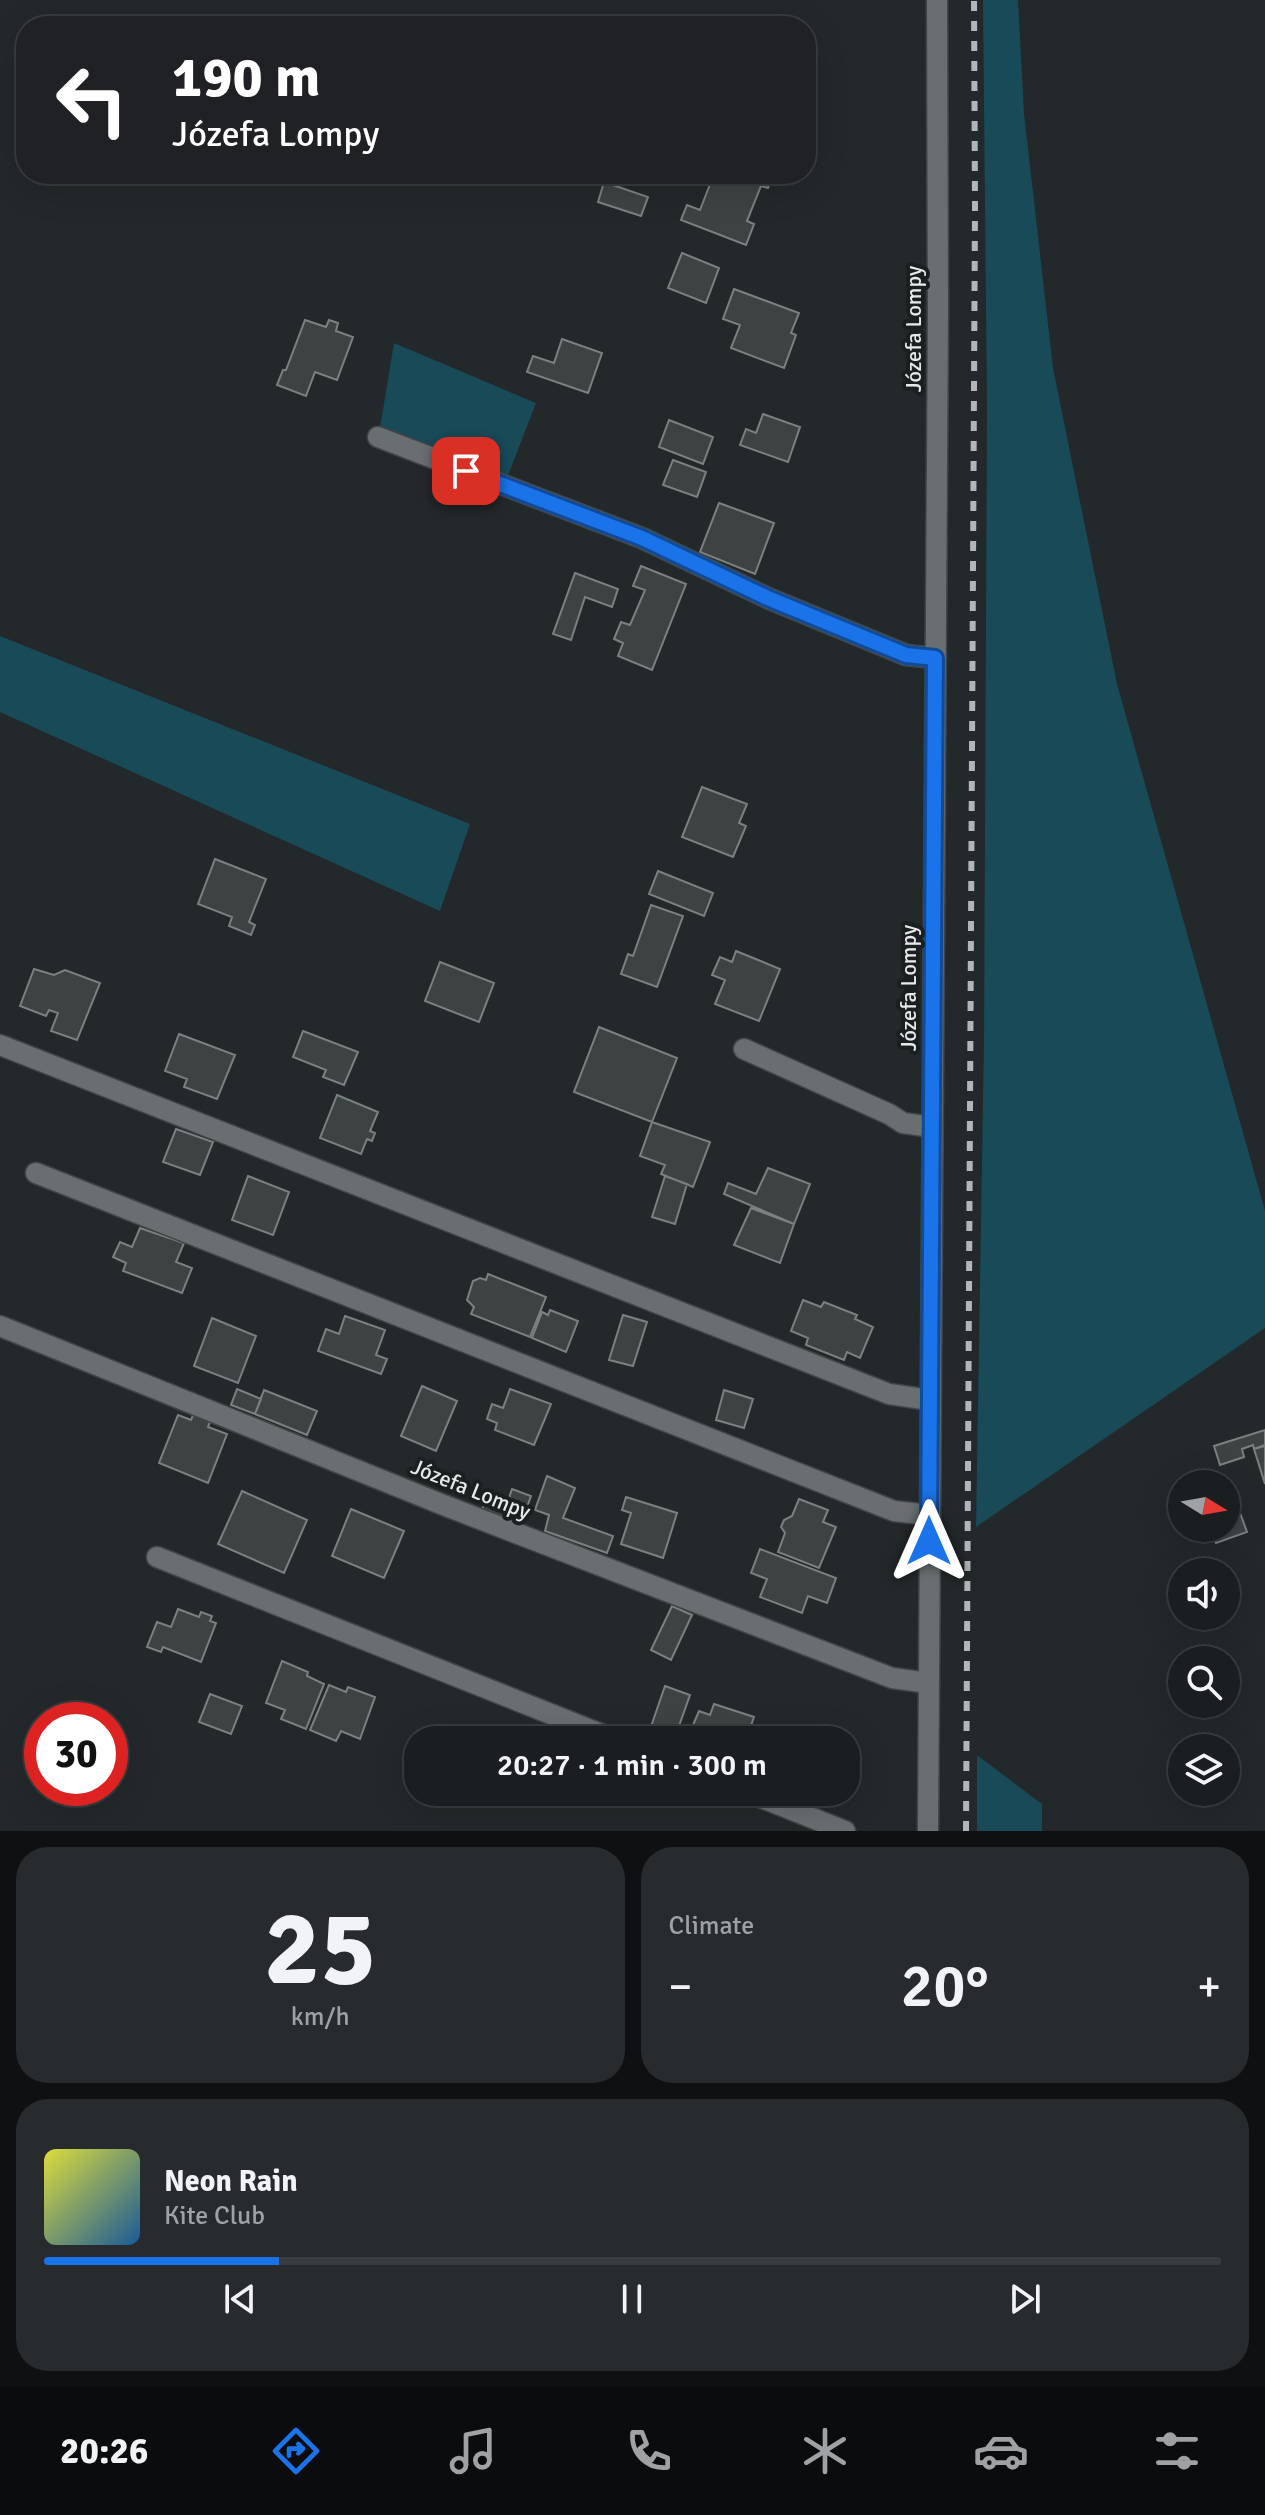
<!DOCTYPE html>
<html lang="en">
<head>
<meta charset="utf-8">
<style>
  :root { --surface:#1a1e20; --page:#272b2d; --text:#f1f3f6; --muted:#9fa2a5; --line:#383c3e; --accent:#1a73e8 }
  body { margin:0; font-family:Signika,sans-serif; background:var(--page); color:var(--text); height:100vh; display:flex; flex-direction:column; font-size:30px; white-space:nowrap }
  * { box-sizing:border-box; margin:0 }
  p { font-size:26px; color:var(--muted) }
  .icon { flex:none; width:44px; height:44px; fill:none; stroke:currentColor; stroke-width:2; stroke-linecap:round; stroke-linejoin:round }
  .map { position:relative; height:1831px; overflow:hidden }
  .drawer { display:flex; flex-direction:column; gap:16px; padding:16px; background:#0e1012; flex:1 }
  .drawer>* { flex:none }
  .banner { position:absolute; left:16px; top:16px; width:800px; height:168px; border-radius:32px; box-shadow:0 8px 32px #0002,0 0 0 2px var(--line); background:#202124; color:#fff; overflow:hidden }
  .needle { width:52px; rotate:101deg }
  .controls { position:absolute; left:1168px; top:1470px; display:grid; gap:16px }
  .controls a { display:grid; place-items:center; width:72px; height:72px; border-radius:50%; background:var(--surface); box-shadow:0 8px 32px #0002,0 0 0 2px var(--line); font-size:40px }
  .speed { position:absolute; left:24px; top:1702px; display:flex; gap:16px; font-size:40px; font-weight:700; text-align:center }
  .speed>* { display:grid; place-content:center; width:104px; height:104px; border-radius:50%; background:var(--surface); box-shadow:0 8px 32px #0002,0 0 0 2px var(--line); line-height:1 }
  .speed .limit { border:12px solid #d22; background:#fff; color:#111 }
  .pin { position:absolute; display:grid; place-items:center; width:68px; height:68px; color:#fff; margin:-34px; border-radius:16px; box-shadow:0 4px 12px #0006 }
  .me { position:absolute; width:88px; margin:-44px; rotate:0deg; stroke-linejoin:round; filter:drop-shadow(0 0 6px #0008) }
  .turn { display:flex; align-items:center; gap:28px; height:168px; padding:0 24px; font-size:36px }
  .turn .icon { width:104px; height:104px; stroke-width:2.5 }
  .turn b { display:block; font-size:56px; line-height:68px }
  .big { font-size:60px; font-weight:600; line-height:1.1 }
  .drawer .tile { flex:1; display:flex; flex-direction:column; justify-content:center; gap:12px; min-width:0; padding:0 28px; border-radius:32px; background:var(--page) }
  .drawer .dial { align-items:center; gap:0 }
  .dial b { font-size:104px; line-height:1 }
  .song { display:flex; align-items:center; gap:24px }
  .cover { width:96px; height:96px; border-radius:12px; background:linear-gradient(135deg,hsl(60 70% 55%),hsl(210 70% 35%)) }
  .played { height:8px; border-radius:4px; background:linear-gradient(90deg,var(--accent) 20%,var(--line) 20%) }
  .keys { display:flex; justify-content:space-around; direction:ltr }
  .heat { display:flex; justify-content:space-between; align-items:center; font-size:44px; direction:ltr }
  .drawer .tiles { flex:1; display:grid; gap:16px; grid-template-columns:1fr 1fr }
  .tile:last-child { grid-column:span 2 }
  .trip { position:absolute; left:404px; top:1726px; width:456px; height:80px; border-radius:32px; background:var(--surface); box-shadow:0 8px 32px #0002,0 0 0 2px var(--line); font-weight:600; line-height:80px; text-align:center }
  .dock { display:flex; height:128px; justify-content:space-around; align-items:center; background:#0a0c0d; color:var(--muted) }
  .dock .icon { width:56px; height:56px }
  .dock .current { color:var(--accent) }
  .dock b { font-size:36px; color:var(--text) }
  .map>svg:first-child { display:block }
</style>
</head>
<body>
<div class="map">
<svg width="1265" height="1831" viewBox="0 0 1265 1831">
  <rect width="100%" height="100%" fill="#23282a"/>
  <path fill="#184a58" d="M983 0H1018L1024 113 1053 368 1117 684 1265 1211V1328L976 1527 984 1040 987 410Z
    M394 343 536 403 507 478 380 428Z
    M0 636 470 824 440 911 0 712Z
    M977 1755 1042 1804V1831H977Z"/>
  <path fill="#3d4343" stroke="#7b8181" stroke-width="2" d="M714 174H773L768 188 761 186 747 221 754 224 746 245 681 220 687 205 700 210Z
    M604 182 648 197 641 216 598 202Z
    M682 253 719 268 706 303 668 288Z
    M734 289 799 313 791 333 796 335 784 368 731 348 740 325 723 319Z
    M305 320 326 327 329 320 338 323 336 331 353 337 337 380 315 372 306 396 277 385 283 370H286Z
    M562 339 602 353 588 393 527 372 533 356 554 363Z
    M763 414 800 427 788 462 740 445 746 429 756 433Z
    M669 420 713 437 703 464 659 447Z
    M673 460 706 472 697 497 663 485Z
    M719 503 774 523 755 574 700 552Z
    M641 566 686 584 652 670 618 656 623 643 614 639 621 622 630 625 645 590 633 586Z
    M575 573 618 589 612 607 585 597 571 640 553 634Z
    M702 787 747 804 739 823 746 826 733 857 682 837Z
    M215 859 266 879 249 922 255 925 251 935 229 926 232 917 198 904Z
    M658 871 713 893 704 916 649 894Z
    M651 905 683 916 657 987 621 974 628 954 633 956Z
    M736 951 780 969 759 1021 715 1004 725 980 712 975 720 957 732 962Z
    M440 962 494 983 479 1022 425 1001Z
    M34 969 54 975 65 970 100 983 77 1040 51 1031 58 1013 49 1010 46 1016 20 1006Z
    M599 1027 677 1058 652 1122 574 1092Z
    M303 1031 358 1052 344 1085 323 1077 326 1070 293 1057Z
    M179 1034 235 1055 217 1099 184 1087 187 1079 165 1071Z
    M337 1095 378 1112 370 1131 375 1133 372 1141 367 1139 361 1154 320 1138Z
    M652 1122 710 1142 693 1187 661 1174 665 1165 640 1156Z
    M176 1129 213 1142 200 1175 163 1162Z
    M768 1168 810 1184 794 1224 724 1194 728 1183 756 1194Z
    M248 1176 289 1192 273 1235 232 1220Z
    M665 1176 687 1184 675 1224 652 1217Z
    M751 1208 794 1224 780 1263 734 1245Z
    M140 1228 184 1243 176 1262 192 1268 182 1293 123 1271 126 1263 113 1257 120 1242 132 1247Z
    M488 1274 546 1297 530 1337 471 1314 474 1307 467 1300 473 1281 480 1278 486 1280Z
    M803 1300 821 1307 824 1302 857 1315 855 1319 873 1327 860 1358 847 1352 844 1360 806 1345 808 1338 791 1331Z
    M550 1310 578 1321 566 1352 532 1338 542 1312 548 1315Z
    M623 1315 647 1322 633 1366 609 1360Z
    M345 1316 385 1330 376 1355 387 1359 381 1374 318 1351 326 1329 339 1334Z
    M212 1318 256 1336 238 1383 194 1366Z
    M422 1386 457 1401 436 1451 401 1436Z
    M237 1389 261 1399 255 1414 231 1405Z
    M510 1389 551 1404 534 1445 495 1430 497 1423 487 1419 492 1404 503 1408Z
    M264 1390 317 1411 307 1435 255 1414Z
    M724 1390 753 1399 744 1428 716 1420Z
    M195 1410 212 1417 208 1427 227 1434 208 1483 159 1463 178 1415 191 1420Z
    M1265 1430V1445L1254 1449 1253 1445 1242 1449 1244 1457 1220 1465 1214 1446Z
    M1265 1446V1484L1254 1449Z
    M547 1476 575 1488 563 1518 613 1536 607 1553 545 1531 549 1515 535 1510Z
    M512 1489 531 1496 521 1524 482 1510 489 1491 509 1498Z
    M242 1491 307 1520 284 1573 218 1544Z
    M1234 1496 1247 1532 1216 1543 1211 1528H1226V1499Z
    M626 1497 677 1513 663 1558 621 1544 631 1513 622 1510Z
    M799 1499 828 1510 823 1522 836 1527 819 1568 778 1552 785 1533 781 1527 784 1520 792 1516Z
    M351 1509 404 1531 384 1578 332 1556Z
    M760 1549 836 1578 827 1603 808 1596 802 1613 760 1597 767 1579 751 1573Z
    M672 1606 692 1615 671 1660 651 1650Z
    M178 1609 199 1617 201 1612 212 1616 210 1621 216 1623 201 1662 163 1647 161 1652 147 1647 157 1622 171 1627Z
    M282 1661 308 1672 307 1676 324 1684 306 1729 281 1719 285 1710 266 1703Z
    M329 1685 346 1692 348 1687 375 1697 360 1739 341 1731 336 1741 310 1730Z
    M665 1686 690 1695 674 1740H653L647 1738Z
    M210 1694 242 1706 231 1734 199 1722Z
    M714 1704 754 1717 746 1740H702L705 1730 693 1725 699 1711 710 1715Z"/>
  <g fill="none" stroke-linecap="round" stroke-linejoin="round">
    <defs>
      <path id="minor" d="M378 437 642 538 770 599 906 655 935 658
        M0 1045 889 1394 930 1400
        M744 1049 889 1114 903 1123 932 1127
        M36 1173 894 1511 929 1515
        M0 1326 446 1506 892 1678 929 1683
        M157 1557 616 1740
        M747 1792 845 1831
        M928 1831 938 310 937 0"/>
    </defs>
    <use href="#minor" stroke="#414547" stroke-width="23"/>
    <use href="#minor" stroke="#696f71" stroke-width="20"/>
    <path stroke="#b3b6b8" stroke-width="6" stroke-dasharray="10 10" stroke-linecap="butt" d="M966 1831 975 207 974 0"/>
  </g>
  <g fill="none" stroke-linecap="round" stroke-linejoin="round">
    <defs>
      <path id="route" d="M466 471 642 538 770 599 906 655 935 658 929 1541"/>
    </defs>
    <use href="#route" stroke="#114b97" stroke-width="20"/>
    <use href="#route" stroke="#1a73e8" stroke-width="14"/>
  </g>
  <g text-anchor="middle" dominant-baseline="central" stroke-width="8" stroke-linejoin="round" paint-order="stroke">
    <g font-size="22" fill="#e7eaeb" stroke="#1a1f20">
      <text transform="translate(913 329) rotate(-90)">Józefa Lompy</text>
      <text transform="translate(908 988) rotate(-90)">Józefa Lompy</text>
      <text transform="translate(471 1489) rotate(22)">Józefa Lompy</text>
    </g>
  </g>
</svg>
<div class="controls">
<a><svg class="needle" viewBox="-14 -14 28 28"><path d="M0-13l5 13h-10z" fill="#e53935"/><path d="M0 13l5-13h-10z" fill="#9fa2a5"/></svg></a>
<a><svg class="icon" aria-label="sound" viewBox="0 0 24 24"><path d="M4 9h4l5-4v14l-5-4H4zM17 9q2 3 0 6"/></svg></a>
<a><svg class="icon" aria-label="search" viewBox="0 0 24 24"><circle cx="10" cy="10" r="6"/><path d="M15 15l6 6"/></svg></a>
<a><svg class="icon" aria-label="layers" viewBox="0 0 24 24"><path d="M12 4l9 5-9 5-9-5zM3 14l9 5 9-5"/></svg></a>
</div>
<div class="speed"><div class="limit">30</div></div>
<div class="pin" style="left:466px;top:471px;background:#d93025"><svg class="icon" aria-label="arrive" viewBox="0 0 24 24"><path d="M6 21V4h12l-3 4 3 4H6"/></svg></div>
<svg class="me" style="left:929px;top:1541px" viewBox="-20 -20 40 40"><path d="M0-17L14 15 0 8-14 15z" fill="#1a73e8" stroke="#fff" stroke-width="4"/></svg>
<div class="trip">20:27 · 1 min · 300 m</div>
<div class="banner">
<div class="turn"><svg class="icon" aria-label="left" viewBox="0 0 24 24"><path d="M17 20v-9H6M10 6l-5 5 5 5"/></svg><div><b>190 m</b>Józefa Lompy</div></div>
</div>
</div>
<section class="drawer">
<div class="tiles">
<div class="tile dial"><b>25</b><p>km/h</p></div>
<div class="tile"><p>Climate</p>
<div class="heat"><a>−</a><b class="big">20°</b><a>+</a></div>
</div>
<div class="tile">
<div class="song"><i class="cover"></i><div><b>Neon Rain</b><p>Kite Club</p></div></div>
<div class="played"></div>
<div class="keys"><svg class="icon" aria-label="previous" viewBox="0 0 24 24"><path d="M18 5L8 12l10 7zM5 5v14"/></svg><svg class="icon" aria-label="pause" viewBox="0 0 24 24"><path d="M8 5v14M16 5v14"/></svg><svg class="icon" aria-label="next" viewBox="0 0 24 24"><path d="M6 5l10 7-10 7zM19 5v14"/></svg></div>
</div>
</div>
</section>
<nav class="dock">
<b>20:26</b>
<svg class="icon current" aria-label="directions" viewBox="0 0 24 24"><path d="M12 3l9 9-9 9-9-9zM9 14v-3h6M13 9l2 2-2 2"/></svg>
<svg class="icon" aria-label="music" viewBox="0 0 24 24"><path d="M9 18V5l10-2v13"/><circle cx="6" cy="18" r="3"/><circle cx="16" cy="16" r="3"/></svg>
<svg class="icon" aria-label="phone" viewBox="0 0 24 24"><path d="M5 4h4l2 5-3 2q2 4 5 5l2-3 5 2v4C11 20 4 13 5 4z"/></svg>
<svg class="icon" aria-label="climate" viewBox="0 0 24 24"><path d="M12 3v18M4 7l16 10M4 17L20 7"/></svg>
<svg class="icon" aria-label="car" viewBox="0 0 24 24"><path d="M5 17H2v-5l4-1 3-4h7l3 4 3 1v5h-3M9 17h6M6 11h13"/><circle cx="7" cy="17" r="2"/><circle cx="17" cy="17" r="2"/></svg>
<svg class="icon" aria-label="filters" viewBox="0 0 24 24"><path d="M4 7h16M4 17h16"/><circle cx="9" cy="7" r="2"/><circle cx="15" cy="17" r="2"/></svg>
</nav>
</body>
</html>
